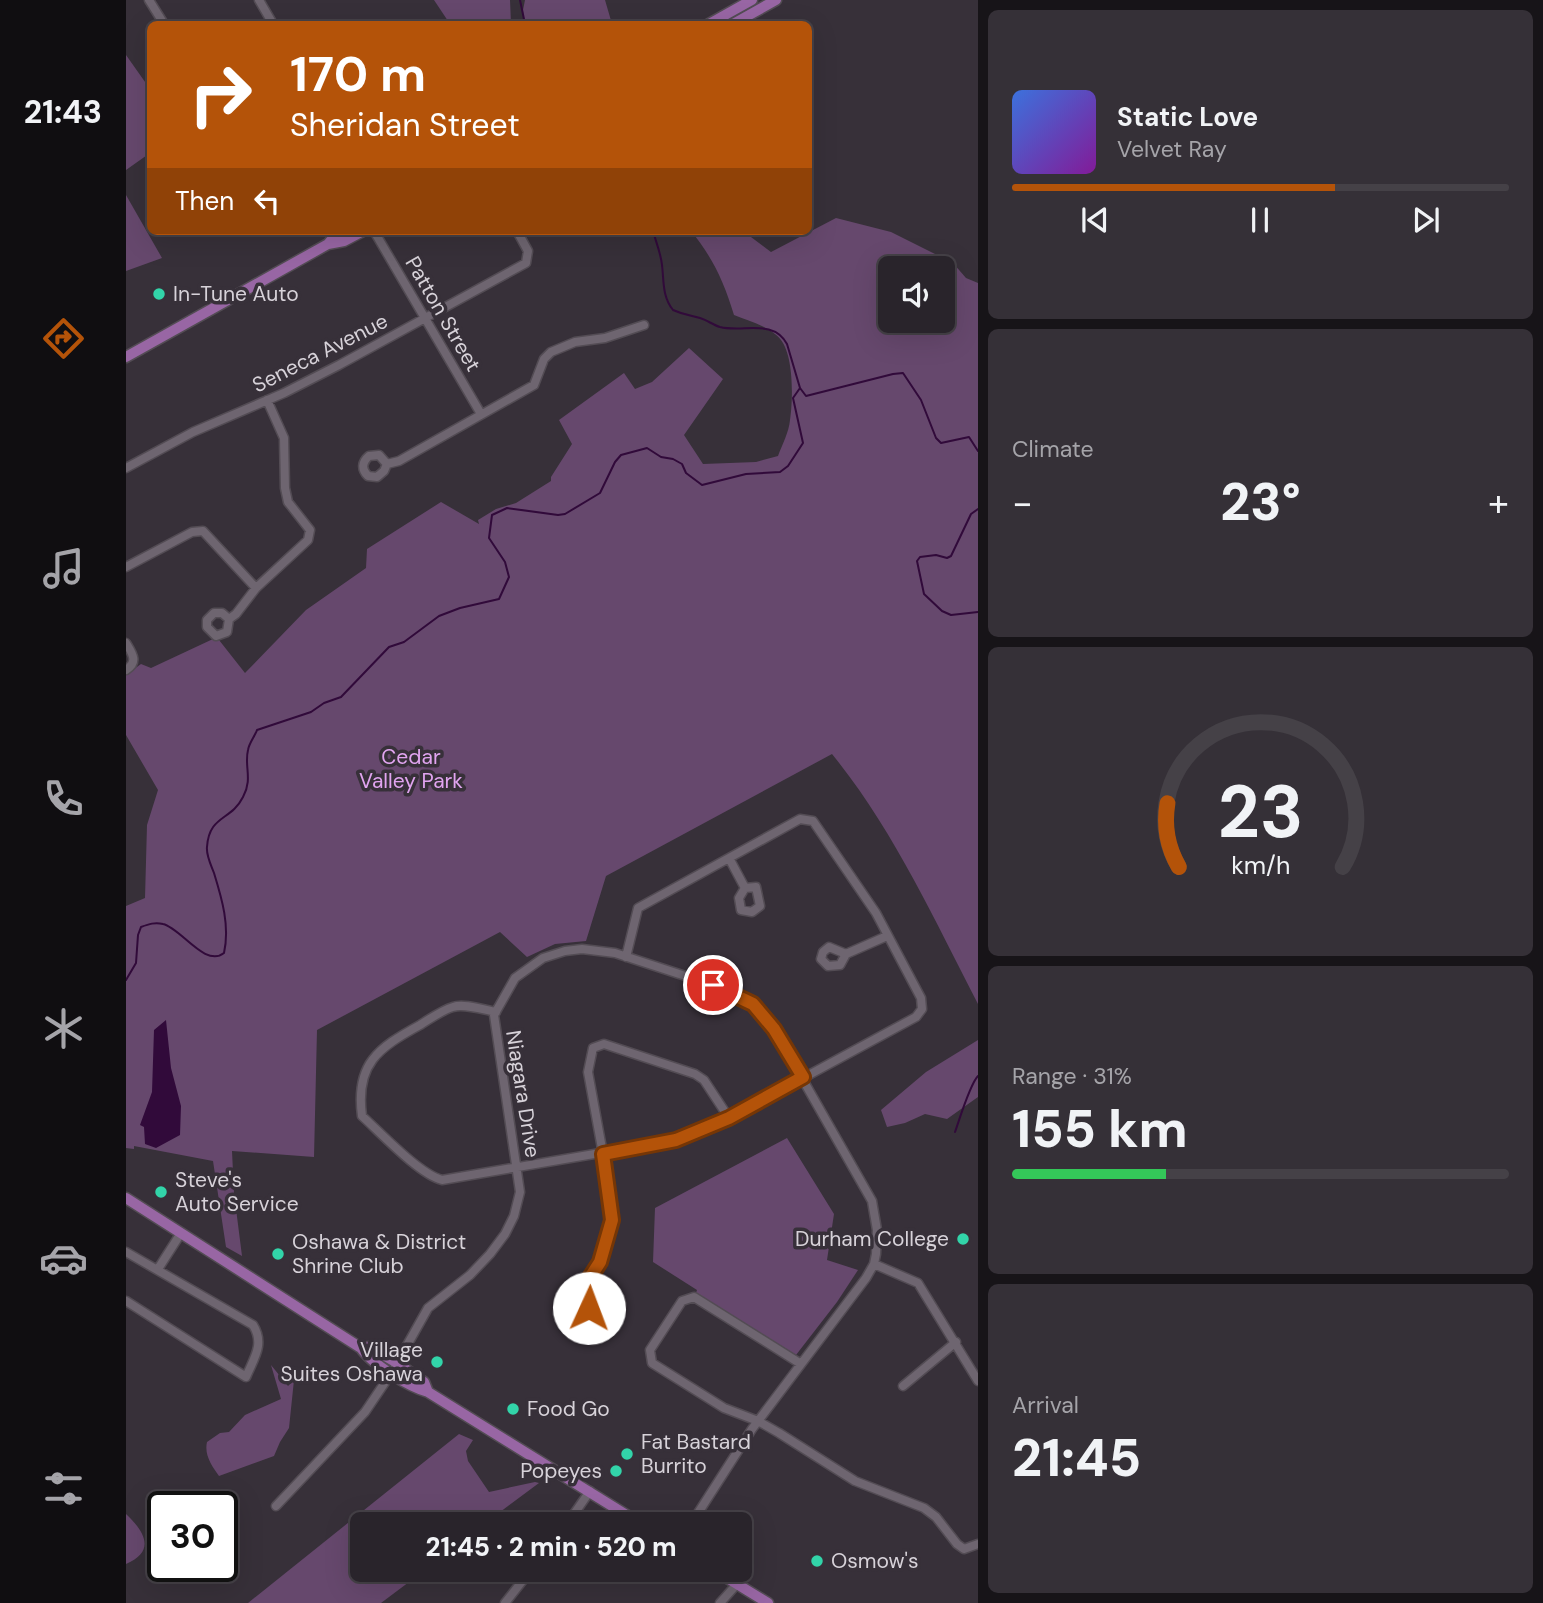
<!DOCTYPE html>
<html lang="en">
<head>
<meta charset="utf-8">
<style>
  :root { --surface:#29242b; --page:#353037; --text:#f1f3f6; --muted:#a5a4a9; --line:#454147; --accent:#b45309 }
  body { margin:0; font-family:"DM Sans",sans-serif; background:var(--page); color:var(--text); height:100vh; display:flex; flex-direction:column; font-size:26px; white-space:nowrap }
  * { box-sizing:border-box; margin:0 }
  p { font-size:23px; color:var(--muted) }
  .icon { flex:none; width:38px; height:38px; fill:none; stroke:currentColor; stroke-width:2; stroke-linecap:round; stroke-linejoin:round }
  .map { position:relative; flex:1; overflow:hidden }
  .side { display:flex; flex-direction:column; gap:10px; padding:10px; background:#171418; width:565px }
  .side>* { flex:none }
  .top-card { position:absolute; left:21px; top:21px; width:665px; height:214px; border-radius:10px; box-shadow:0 7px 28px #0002,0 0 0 2px var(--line); background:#b45309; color:#fff; overflow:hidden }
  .tools { position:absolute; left:752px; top:256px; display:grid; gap:14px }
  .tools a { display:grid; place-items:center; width:77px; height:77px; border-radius:10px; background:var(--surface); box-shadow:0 7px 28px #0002,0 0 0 2px var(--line); font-size:35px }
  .speed { position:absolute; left:21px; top:1491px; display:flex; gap:14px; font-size:35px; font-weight:700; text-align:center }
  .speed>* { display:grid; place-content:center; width:91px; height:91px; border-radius:50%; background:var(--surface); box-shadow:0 7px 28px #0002,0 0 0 2px var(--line); line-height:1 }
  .speed .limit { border:4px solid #111; border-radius:10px; background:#fff; color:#111 }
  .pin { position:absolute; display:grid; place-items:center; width:60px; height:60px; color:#fff; margin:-30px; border:4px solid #fff; border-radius:50%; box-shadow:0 2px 7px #0007 }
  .me { position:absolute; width:77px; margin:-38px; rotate:2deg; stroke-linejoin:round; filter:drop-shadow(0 0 5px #0008) }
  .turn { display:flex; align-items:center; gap:24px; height:147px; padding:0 28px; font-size:32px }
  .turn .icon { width:91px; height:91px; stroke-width:2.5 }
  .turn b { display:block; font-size:49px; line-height:60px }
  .then { display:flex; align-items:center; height:66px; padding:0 28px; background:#0003; gap:14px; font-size:26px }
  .big { font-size:52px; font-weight:800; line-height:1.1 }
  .side .tile { flex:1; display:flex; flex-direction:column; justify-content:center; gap:10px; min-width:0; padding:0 24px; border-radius:10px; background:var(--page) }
  .side .dial { align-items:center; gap:0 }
  .dial svg { height:182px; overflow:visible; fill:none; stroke:var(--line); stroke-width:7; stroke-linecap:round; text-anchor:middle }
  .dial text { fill:var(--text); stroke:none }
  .song { display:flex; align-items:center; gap:21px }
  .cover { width:84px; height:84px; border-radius:10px; background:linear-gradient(135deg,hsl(220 70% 55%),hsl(290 70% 35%)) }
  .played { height:7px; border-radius:4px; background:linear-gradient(90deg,var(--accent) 65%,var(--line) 65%) }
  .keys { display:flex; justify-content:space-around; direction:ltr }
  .heat { display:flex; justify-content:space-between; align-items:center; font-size:38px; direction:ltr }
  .charge { height:10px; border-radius:5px; background:linear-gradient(90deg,#34c759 31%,var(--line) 0) }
  .trip { position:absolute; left:224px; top:1512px; width:402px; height:70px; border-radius:10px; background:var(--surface); box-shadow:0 7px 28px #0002,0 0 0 2px var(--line); font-weight:800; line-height:70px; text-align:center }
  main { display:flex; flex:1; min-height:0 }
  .tabs { display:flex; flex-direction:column; width:126px; justify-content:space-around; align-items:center; background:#100e11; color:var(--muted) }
  .tabs .icon { width:49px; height:49px }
  .tabs .active { color:var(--accent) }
  .tabs b { font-size:32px; color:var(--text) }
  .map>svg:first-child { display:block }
</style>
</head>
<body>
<main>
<nav class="tabs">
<b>21:43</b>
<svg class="icon active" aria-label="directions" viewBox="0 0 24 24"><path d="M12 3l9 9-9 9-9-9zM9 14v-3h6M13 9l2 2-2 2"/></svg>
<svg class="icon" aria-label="music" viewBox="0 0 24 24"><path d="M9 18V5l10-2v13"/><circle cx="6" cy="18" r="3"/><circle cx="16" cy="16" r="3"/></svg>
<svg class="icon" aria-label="phone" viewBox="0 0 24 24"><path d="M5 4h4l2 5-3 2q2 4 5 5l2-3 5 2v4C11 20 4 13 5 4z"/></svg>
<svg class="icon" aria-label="climate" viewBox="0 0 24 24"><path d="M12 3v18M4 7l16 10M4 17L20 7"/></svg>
<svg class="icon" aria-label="car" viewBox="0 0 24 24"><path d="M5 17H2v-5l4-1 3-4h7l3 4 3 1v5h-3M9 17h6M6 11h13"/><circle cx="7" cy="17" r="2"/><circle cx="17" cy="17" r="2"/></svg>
<svg class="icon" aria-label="filters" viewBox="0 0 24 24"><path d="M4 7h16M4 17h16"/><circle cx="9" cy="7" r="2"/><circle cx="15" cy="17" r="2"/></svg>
</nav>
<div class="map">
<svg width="852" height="1603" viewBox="0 0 852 1603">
  <rect width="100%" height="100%" fill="#373039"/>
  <path fill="#66486d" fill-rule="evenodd" d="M308 0H384L385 24H324Z
    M399 0H479L486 24H398L397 10Z
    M0 55 24 89V153L0 170Z
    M0 195 36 258 0 271Z
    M710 218 765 232 827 263 840 278 852 283V1004C808 919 767 829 706 754L480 876 460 941 429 944 401 957 374 932 191 1030 188 1157 106 1151 108 1193 116 1256 100 1247 87 1161 8 1146V1149L0 1148V906L19 898 21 825 32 790 0 735V675L15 664 25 668 87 639 93 640 119 673 180 610 240 568 241 549 315 502 353 524 352 520 370 509 390 503 425 481V477L446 444 433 420 498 373 509 389 526 382 563 348 597 379 558 435 577 464 630 462 652 456C656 445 663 432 664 420 667 400 668 357 655 340 645 327 623 321 608 315 598 282 587 258 565 231H617L645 252ZM765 268H817V320H765Z
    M852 1040V1097L821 1119 799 1114 779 1123 761 1127 755 1110 800 1072Z
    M661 1138 708 1214 701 1260 732 1270 711 1302 670 1355 570 1293 571 1290 527 1262 529 1208Z
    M145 1365 162 1386 168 1380 163 1428 154 1442 148 1456 93 1476C86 1466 78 1455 81 1442L94 1433 103 1432 119 1415 155 1399Z
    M333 1434 347 1440 340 1451 342 1461 363 1492 409 1482 413 1483 358 1524H236V1570H299L255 1603H122Z
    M0 1514C19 1532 30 1551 0 1564Z"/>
  <path fill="#310a3a" d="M40 1020 45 1068 55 1106 54 1135 30 1148 19 1144 18 1127 14 1125 26 1092 28 1030Z"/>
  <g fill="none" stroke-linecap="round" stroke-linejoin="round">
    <path stroke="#310a3a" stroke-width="2" d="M394 0 399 24
      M527 231C530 242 535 254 536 265 538 281 536 296 547 310 558 315 563 315 574 318 581 320 587 325 594 327 617 333 647 318 661 344L674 388 680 396 767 374 777 373 795 400 810 438 815 443 843 437 852 451
      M852 509 845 514 825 556 821 558 810 555 794 557 791 561 798 594 816 611 825 615 852 612
      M0 980 10 963 12 935 15 927C23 924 29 922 37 924 55 928 79 968 98 953 104 926 96 899 88 873 85 865 80 855 81 847 83 815 105 821 117 797 127 779 118 766 122 750 123 743 129 736 131 730L185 712 198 703 215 697 263 647 278 642 313 616 334 608 373 599 383 577 379 562 363 538 366 515 381 508 432 515 439 514 474 493 489 462 495 455 521 448 535 457 547 459 556 464 560 473 576 485 620 474 654 472 662 466 677 443 667 398 674 388
      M829 1132C834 1118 844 1084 852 1076"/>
    <defs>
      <path id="minor" d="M23 0 38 24
        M133 0 147 24
        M248 231 355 414
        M261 464 258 471 251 477 242 476C235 469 236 462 243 456L253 455 261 464 273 461 408 385 418 359 425 352 449 342 479 338 518 325
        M0 468 67 432 158 393 213 365 400 263 402 251 391 231
        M0 567 66 532 77 531 130 588
        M103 619 96 613H88L81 620V627L90 636 101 632 103 619 110 614 130 588 182 540 184 530 162 502 159 488 158 438 141 400
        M0 643C6 653 13 662 0 670
        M603 858 619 888 630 887 634 906 626 912 615 910 613 898 619 888
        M720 954 703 947 697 952 695 959 702 966 714 965 720 954 761 936
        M370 1012C358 1010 338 1003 327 1007 316 1010 304 1019 294 1025 252 1048 229 1064 236 1116 255 1133 293 1174 316 1180L550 1140 603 1118 790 1017 796 1009 795 998 750 913 687 821 674 819 512 908 500 957
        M0 1252 127 1325C139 1344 128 1358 120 1377L0 1301
        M748 1264 792 1283 852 1381
        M32 1269 55 1233
        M438 1302a13 13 0 1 1 26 0a13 13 0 1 1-26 0Z
        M456 1290 474 1262 486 1220 477 1154 462 1072 467 1048 478 1044 569 1074 578 1080 603 1118
        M675 1364 568 1297 556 1301 524 1350 526 1363 598 1408 632 1421 653 1433 729 1481 798 1508 810 1517 831 1544 838 1549 852 1544
        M777 1386 830 1342
        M150 1506 239 1412 266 1372 302 1308 344 1275 364 1254 379 1234 388 1216 394 1192 368 1015 389 978 417 958 439 951 456 949 489 953 587 985 627 1004 648 1029 746 1201 751 1230 750 1254 748 1264 740 1278 626 1429 565 1524
        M441 1524 464 1491
        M379 1603 405 1570
        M594 1603 611 1584"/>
      <path id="major" d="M583 24 626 0
        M607 24 650 0
        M202 244 213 231
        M0 357 202 244 218 241 237 231
        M0 1198 235 1348C246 1364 283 1387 302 1392L515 1524
        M235 1348 244 1347 271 1363 298 1382 302 1392
        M588 1570 642 1603"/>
    </defs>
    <use href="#minor" stroke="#534c54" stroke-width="11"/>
    <use href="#major" stroke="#534c54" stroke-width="13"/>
    <use href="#minor" stroke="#6e6570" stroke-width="8"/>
    <use href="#major" stroke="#9866a4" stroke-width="10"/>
  </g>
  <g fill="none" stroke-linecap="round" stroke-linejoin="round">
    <defs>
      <path id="route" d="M463 1308 464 1300 456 1290 474 1262 486 1220 477 1154 550 1140 603 1118 677 1077 648 1029 627 1004 587 985"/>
    </defs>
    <use href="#route" stroke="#753606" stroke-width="18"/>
    <use href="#route" stroke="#b45309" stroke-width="12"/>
  </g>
  <g fill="#32d4a9" stroke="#373039" stroke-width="2.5">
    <circle cx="33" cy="294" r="7"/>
    <circle cx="35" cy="1192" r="7"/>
    <circle cx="837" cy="1239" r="7"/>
    <circle cx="152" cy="1254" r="7"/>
    <circle cx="311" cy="1362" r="7"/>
    <circle cx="387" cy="1409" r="7"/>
    <circle cx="501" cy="1454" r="7"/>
    <circle cx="490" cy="1471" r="7"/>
    <circle cx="691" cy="1561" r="7"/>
  </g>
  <g text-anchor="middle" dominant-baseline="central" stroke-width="7" stroke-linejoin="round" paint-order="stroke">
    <g font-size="21" fill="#d7d2d9" stroke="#373039" text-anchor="start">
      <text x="47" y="294">In-Tune Auto</text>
      <text x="49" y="1180">Steve's<tspan x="49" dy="24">Auto Service</tspan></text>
      <text x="823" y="1239" text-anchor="end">Durham College</text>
      <text x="166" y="1242">Oshawa &amp; District<tspan x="166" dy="24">Shrine Club</tspan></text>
      <text x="297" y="1350" text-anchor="end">Village<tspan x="297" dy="24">Suites Oshawa</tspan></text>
      <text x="401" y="1409">Food Go</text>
      <text x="515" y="1442">Fat Bastard<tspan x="515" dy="24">Burrito</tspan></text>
      <text x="476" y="1471" text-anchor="end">Popeyes</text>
      <text x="705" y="1561">Osmow's</text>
    </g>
    <g font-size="21" fill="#d7d2d9" stroke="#373039">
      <text transform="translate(317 314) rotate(60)">Patton Street</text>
      <text transform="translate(194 353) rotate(-27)">Seneca Avenue</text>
      <text transform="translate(397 1094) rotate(81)">Niagara Drive</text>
    </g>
    <g font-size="21" fill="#e1a4f0" stroke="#373039">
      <text x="285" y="757">Cedar<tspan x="285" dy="24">Valley Park</tspan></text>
    </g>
  </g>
</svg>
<div class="tools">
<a><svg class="icon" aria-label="sound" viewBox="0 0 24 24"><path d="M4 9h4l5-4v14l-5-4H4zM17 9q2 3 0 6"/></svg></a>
</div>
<div class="speed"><div class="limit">30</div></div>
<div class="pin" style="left:587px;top:985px;background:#d93025"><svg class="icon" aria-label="arrive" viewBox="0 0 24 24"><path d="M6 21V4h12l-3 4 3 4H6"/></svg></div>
<svg class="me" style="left:463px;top:1308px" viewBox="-20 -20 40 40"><circle r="19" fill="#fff"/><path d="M0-13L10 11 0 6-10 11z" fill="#b45309"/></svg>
<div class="trip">21:45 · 2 min · 520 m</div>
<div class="top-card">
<div class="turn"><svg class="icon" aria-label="right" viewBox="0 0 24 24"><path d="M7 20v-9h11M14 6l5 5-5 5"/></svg><div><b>170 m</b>Sheridan Street</div></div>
<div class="then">Then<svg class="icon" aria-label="left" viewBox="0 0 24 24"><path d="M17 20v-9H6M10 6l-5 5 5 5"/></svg></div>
</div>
</div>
<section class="side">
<div class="tile">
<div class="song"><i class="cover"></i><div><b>Static Love</b><p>Velvet Ray</p></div></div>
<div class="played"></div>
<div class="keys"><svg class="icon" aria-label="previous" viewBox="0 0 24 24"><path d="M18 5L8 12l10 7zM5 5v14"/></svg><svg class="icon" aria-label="pause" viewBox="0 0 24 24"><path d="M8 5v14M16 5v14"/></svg><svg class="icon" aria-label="next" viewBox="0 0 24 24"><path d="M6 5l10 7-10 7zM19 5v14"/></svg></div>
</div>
<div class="tile"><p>Climate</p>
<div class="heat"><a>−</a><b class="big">23°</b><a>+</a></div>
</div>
<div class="tile dial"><svg viewBox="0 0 100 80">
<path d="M14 69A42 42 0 1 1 86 69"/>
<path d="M14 69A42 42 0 0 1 9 41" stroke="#b45309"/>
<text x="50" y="56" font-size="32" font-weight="700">23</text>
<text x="50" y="72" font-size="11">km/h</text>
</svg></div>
<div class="tile"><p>Range · 31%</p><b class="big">155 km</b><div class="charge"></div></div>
<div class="tile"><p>Arrival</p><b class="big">21:45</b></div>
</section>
</main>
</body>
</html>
